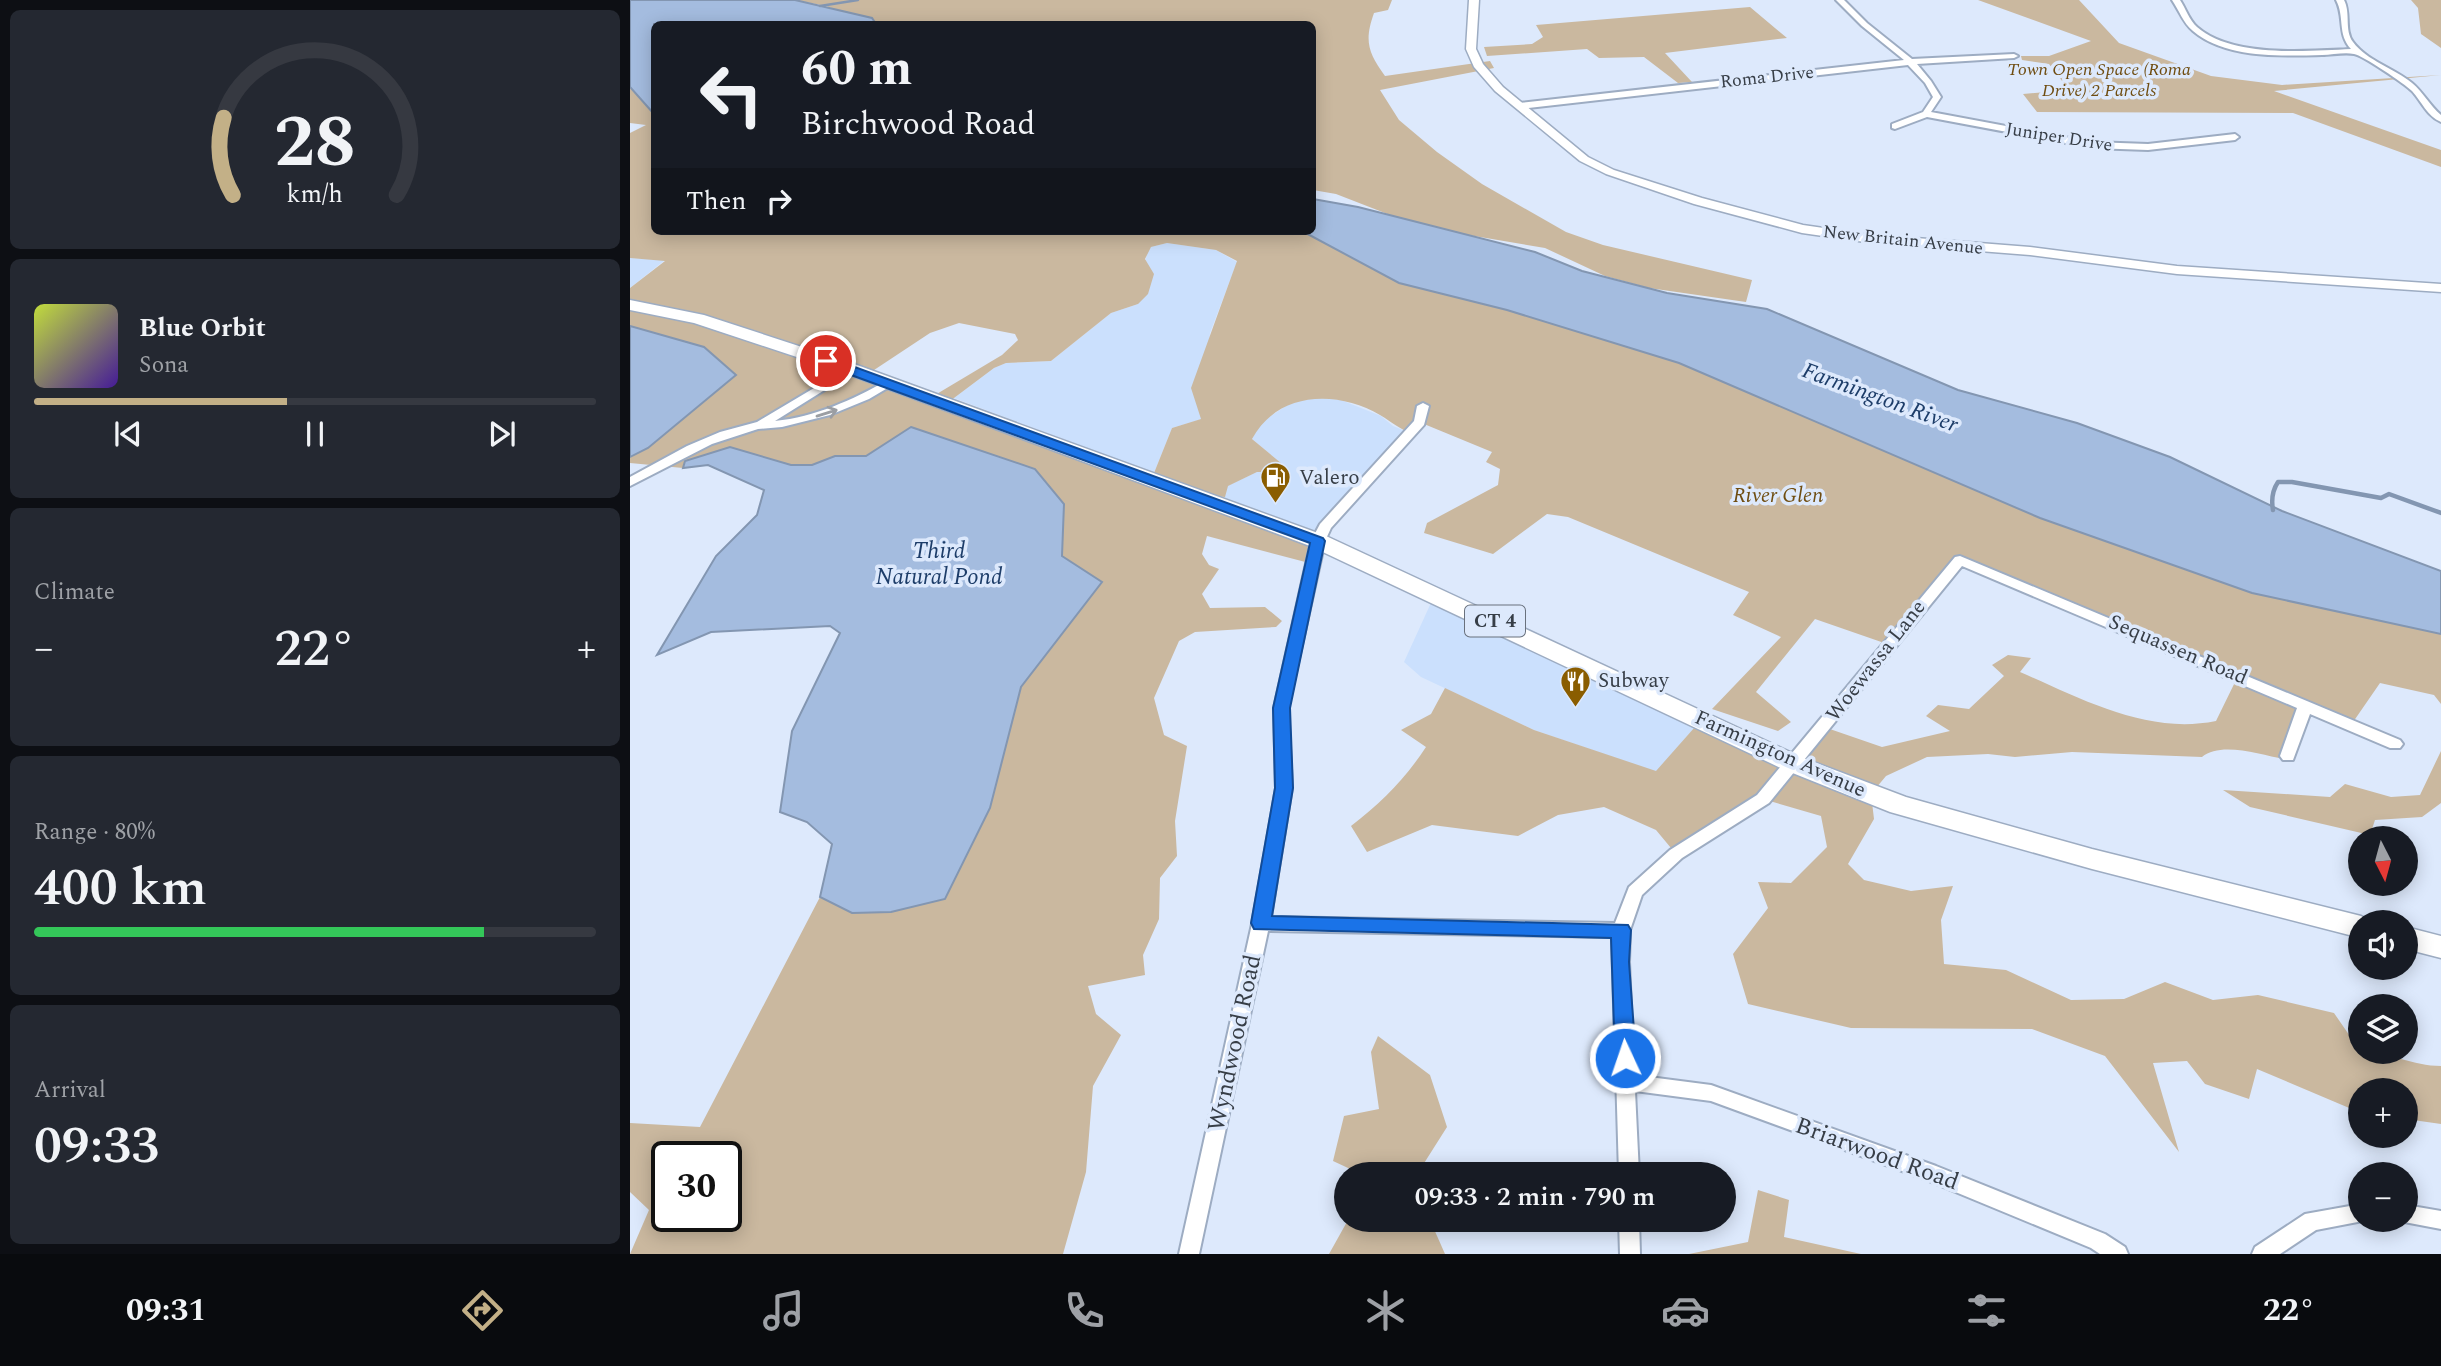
<!DOCTYPE html>
<html lang="en">
<head>
<meta charset="utf-8">
<style>
  :root { --surface:#171b24; --page:#242831; --text:#f1f3f6; --muted:#9ea1a6; --line:#363941; --accent:#c3b087 }
  body { margin:0; font-family:Spectral,serif; background:var(--page); color:var(--text); height:100vh; display:flex; flex-direction:column; font-size:26px; white-space:nowrap }
  * { box-sizing:border-box; margin:0 }
  p { font-size:23px; color:var(--muted) }
  .icon { flex:none; width:38px; height:38px; fill:none; stroke:currentColor; stroke-width:2; stroke-linecap:round; stroke-linejoin:round }
  .map { position:relative; flex:1; overflow:hidden }
  .details { display:flex; flex-direction:column; gap:10px; padding:10px; background:#0d0f14; width:630px }
  .details>* { flex:none }
  .banner { position:absolute; left:21px; top:21px; width:665px; height:214px; border-radius:10px; box-shadow:0 4px 18px #0003; background:#171b24; color:var(--text); overflow:hidden }
  .needle { width:46px; rotate:174deg }
  .controls { position:absolute; left:1718px; top:826px; display:grid; gap:14px }
  .controls a { display:grid; place-items:center; width:70px; height:70px; border-radius:50%; background:var(--surface); box-shadow:0 4px 18px #0003; font-size:35px }
  .speed { position:absolute; left:21px; top:1141px; display:flex; gap:14px; font-size:35px; font-weight:700; text-align:center }
  .speed>* { display:grid; place-content:center; width:91px; height:91px; border-radius:50%; background:var(--surface); box-shadow:0 4px 18px #0003; line-height:1 }
  .speed .limit { border:4px solid #111; border-radius:10px; background:#fff; color:#111 }
  .pin { position:absolute; display:grid; place-items:center; width:60px; height:60px; color:#fff; margin:-30px; border:4px solid #fff; border-radius:50%; box-shadow:0 2px 7px #0007 }
  .me { position:absolute; width:77px; margin:-38px; rotate:357deg; stroke-linejoin:round; filter:drop-shadow(0 0 5px #0008) }
  .turn { display:flex; align-items:center; gap:24px; height:147px; padding:0 35px; font-size:32px }
  .turn .icon { width:91px; height:91px; stroke-width:2.5 }
  .turn b { display:block; font-size:49px; line-height:60px }
  .then { display:flex; align-items:center; height:66px; padding:0 35px; background:#0003; gap:14px; font-size:26px }
  .big { font-size:52px; font-weight:600; line-height:1.1 }
  .details .card { flex:1; display:flex; flex-direction:column; justify-content:center; gap:10px; min-width:0; padding:0 24px; border-radius:10px; background:var(--page) }
  .details .dial { align-items:center; gap:0 }
  .dial svg { height:182px; overflow:visible; fill:none; stroke:var(--line); stroke-width:7; stroke-linecap:round; text-anchor:middle }
  .dial text { fill:var(--text); stroke:none }
  .song { display:flex; align-items:center; gap:21px }
  .cover { width:84px; height:84px; border-radius:10px; background:linear-gradient(135deg,hsl(70 70% 55%),hsl(260 70% 35%)) }
  .played { height:7px; border-radius:4px; background:linear-gradient(90deg,var(--accent) 45%,var(--line) 45%) }
  .keys { display:flex; justify-content:space-around; direction:ltr }
  .heat { display:flex; justify-content:space-between; align-items:center; font-size:38px; direction:ltr }
  .charge { height:10px; border-radius:5px; background:linear-gradient(90deg,#34c759 80%,var(--line) 0) }
  .trip { position:absolute; left:704px; top:1162px; width:402px; height:70px; border-radius:35px; background:var(--surface); box-shadow:0 4px 18px #0003; font-weight:600; line-height:70px; text-align:center }
  .tab-bar { display:flex; height:112px; justify-content:space-around; align-items:center; background:#090b0e; color:var(--muted) }
  .tab-bar .icon { width:49px; height:49px }
  .tab-bar .on { color:var(--accent) }
  .tab-bar b { font-size:32px; color:var(--text) }
  main { display:flex; flex:1; min-height:0 }
  .map>svg:first-child { display:block }
</style>
</head>
<body>
<main>
<section class="details">
<div class="card dial"><svg viewBox="0 0 100 80">
<path d="M14 69A42 42 0 1 1 86 69"/>
<path d="M14 69A42 42 0 0 1 10 35" stroke="#c3b087"/>
<text x="50" y="56" font-size="32" font-weight="700">28</text>
<text x="50" y="72" font-size="11">km/h</text>
</svg></div>
<div class="card">
<div class="song"><i class="cover"></i><div><b>Blue Orbit</b><p>Sona</p></div></div>
<div class="played"></div>
<div class="keys"><svg class="icon" aria-label="previous" viewBox="0 0 24 24"><path d="M18 5L8 12l10 7zM5 5v14"/></svg><svg class="icon" aria-label="pause" viewBox="0 0 24 24"><path d="M8 5v14M16 5v14"/></svg><svg class="icon" aria-label="next" viewBox="0 0 24 24"><path d="M6 5l10 7-10 7zM19 5v14"/></svg></div>
</div>
<div class="card"><p>Climate</p>
<div class="heat"><a>−</a><b class="big">22°</b><a>+</a></div>
</div>
<div class="card"><p>Range · 80%</p><b class="big">400 km</b><div class="charge"></div></div>
<div class="card"><p>Arrival</p><b class="big">09:33</b></div>
</section>
<div class="map">
<svg width="1811" height="1254" viewBox="0 0 1811 1254">
  <rect width="100%" height="100%" fill="#dde9fc"/>
  <path fill="#cbe0fd" d="M537 243 586 250 607 262 580 333 572 419 542 428 524 473 324 398 364 368 376 363 421 361 481 313 508 304 517 253 521 247Z
    M0 258 35 260 0 288Z
    M682 397 711 400 751 416 763 426 783 434 688 541 552 493 597 486 627 472 649 471 651 463 622 439 630 423 659 404Z
    M805 594 1072 719 1026 772 904 730 791 677 774 662Z"/>
  <path fill="#cab89f" fill-rule="evenodd" d="M165 0H762L758 10 744 13C734 41 738 52 755 76L860 61 864 68 750 90 769 120 807 152 852 184 936 232 973 245 1122 280 1116 302 1019 288 975 276 915 248 791 227 706 194 683 190 682 24H241L196 6Z
    M1348 0H1449L1489 43 1581 76 1652 85 1811 75 1644 91 1811 150V167L1663 113 1407 112 1393 94 1439 90 1419 64 1392 60 1391 56H1419L1461 41Z
    M1781 0H1811V48L1791 34 1788 8Z
    M1120 7 1157 38 1035 53 1062 82 1048 83 1014 57 969 58 957 49 857 56 854 47 902 44 913 37 906 25Z
    M0 87 24 114V231H677L769 283 877 310 1049 363 1410 518 1622 593 1811 634V704L1804 695 1750 683 1721 725 1676 705 1654 759C1631 755 1591 741 1572 757L1442 752 1385 757 1358 754 1297 757 1256 776 1241 794 1244 819 1218 864 1234 880 1281 891 1323 886 1311 920 1314 964 1376 970 1441 1000 1494 999 1535 982 1583 1000 1628 995 1704 1013 1724 1042 1731 1044V1052C1759 1052 1783 1066 1811 1066V1124L1776 1119V1090H1731V1113L1627 1069 1619 1099 1575 1084 1557 1061 1523 1063 1549 1152 1475 1056 1402 1029 1221 1028 1118 1004 1103 954 1138 908 1128 882 1161 883 1197 847 1191 816 1133 799 1046 854 1026 830 974 807 928 815 888 836 802 825 737 852 721 826C752 802 775 779 796 747L771 730 801 714 815 688 904 730 1026 771 1072 719 1164 763 1194 727 1252 747 1320 731 1296 716 1308 705 1339 709 1374 676 1362 665 1378 655 1401 658 1390 672C1452 699 1517 735 1586 721L1608 676 1330 560 1260 645 1185 619 1126 692 1161 722 1148 731 1082 709 1151 637 1103 615 1119 592 938 517 917 514 863 554 794 533 797 523 868 485 870 469 856 462 862 452 794 424 783 434C768 428 763 423 750 415 707 390 648 391 622 439L651 463 649 472H627L598 486 595 497 555 493 688 541 683 564 577 536 572 554 579 565 589 569 572 594 580 608 635 607 652 621 646 627 565 632 549 641 524 698 534 735 557 746 545 821 547 856 530 878 529 919 513 955 515 975 458 986 466 1014 491 1035 463 1086 456 1172 433 1254H0L19 1210 0 1192V1123L70 1127 190 897 223 913 360 808 391 687 469 586 432 556 434 504 281 427 236 456H205L182 465H161L100 447 55 461 53 468 0 463V457L18 448 106 375 74 347 0 326V288L35 261 0 258V133L16 125 0 123ZM537 243 586 250 607 261 561 388 571 419 542 428 524 473 555 484 552 493 316 404 364 368 376 363 421 361 481 313 508 304 518 294 524 274 515 259 521 247ZM329 323 385 334 388 340 372 355 300 398 238 374 300 333ZM37 1157H96V1216H37Z
    M1811 751V803L1792 817 1745 820 1740 835 1620 807 1593 790 1700 797 1715 784 1761 797 1790 795Z
    M748 1036 800 1075 817 1127 791 1168V1174H731L703 1161 714 1116 749 1109 741 1052Z
    M1128 1190 1159 1200 1154 1237 1231 1254H1059L1118 1242Z
    M718 1220H800L815 1254H699Z"/>
  <path fill="#a4bcdf" stroke="#8396b1" stroke-width="2" d="M0 0H165L242 18 246 24H24V114L0 87Z
    M683 199 728 207 905 252 952 271 1037 293 1137 309 1328 390 1447 423 1540 457 1652 511 1811 571V634L1622 593 1410 518 1049 363 877 310 769 283 672 231H682Z
    M0 326 74 347 106 375 18 448 0 457Z
    M281 427 405 469 434 504 432 556 472 582 391 687 360 808 315 899 261 912 222 913 190 897 202 844 177 822 150 812 162 731 210 633 200 626 81 632 27 655 86 556 127 515 134 490 78 465 53 468 55 461 100 447 161 465H182L205 456H236Z"/>
  <g fill="none" stroke-linecap="round" stroke-linejoin="round">
    <path stroke="#8396b1" stroke-width="2.5" d="M190 6 228 0"/>
    <path stroke="#8396b1" stroke-width="4.5" d="M1643 510C1641 499 1642 491 1648 482H1662L1751 498 1759 494 1811 513"/>
    <defs>
      <path id="minor" d="M1206 0H1214L1237 23 1282 59 1384 54 1388 56 1384 58 1287 64 1301 81 1311 97 1301 112 1462 142 1518 144 1605 134 1609 137 1605 140 1518 150 1462 148 1297 117 1265 129 1262 128V124L1293 112 1303 97 1295 83 1278 65 890 109 886 106 890 103 1274 60 1232 26Z
        M1542 0H1550C1556 9 1559 20 1567 27 1602 58 1678 51 1721 49 1707 34 1715 17 1706 0H1714C1721 13 1714 30 1723 42 1737 61 1764 68 1782 83 1793 92 1800 106 1811 115V122C1797 116 1792 102 1782 91 1775 84 1732 55 1724 54 1714 52 1702 55 1692 55 1652 56 1596 59 1563 31 1553 23 1549 10 1542 0Z
        M221 366 225 367V371L145 421C185 417 222 400 256 381L260 380 266 383 239 399 200 415 152 427 128 429 82 444 0 486V477L57 446 90 432 127 422Z
        M793 403 799 406 794 425 701 528 695 541 658 708 662 788 641 917 985 923 999 887 1040 850 1127 795 1325 557 1330 556 1770 740 1773 744 1770 748H1760L1680 714 1663 760H1653L1650 756 1667 708 1332 566 1139 803 1052 858 1012 895 1000 930 999 962 1004 1075 1081 1085 1306 1166 1475 1234 1495 1247 1498 1254H1470L1461 1248 1294 1179 1081 1101 1005 1091 1009 1174H989L982 937 638 931 569 1254H549L622 924 646 788 644 708 681 541 690 524 784 421 787 406Z
        M1731 1204V1220H1738L1686 1230 1650 1254H1622L1625 1247 1675 1214Z
        M1776 1205 1811 1211V1229L1769 1221 1776 1220Z
        M989 1220H1009L1010 1254H990Z"/>
      <path id="tertiary" d="M839 0H849L846 49 853 64 873 87 958 157 984 170 1072 198 1173 225 1235 234 1400 247 1547 266 1811 284V292L1547 274 1400 255 1235 242 1172 233 1064 204 976 174 950 161 865 91 844 67 836 49Z"/>
      <path id="primary" d="M0 300 74 315 227 365 696 536 1173 758 1276 797 1462 849 1731 916 1742 922H1731V938L1462 869 1260 812 1155 770 680 546 215 373 64 323 0 310Z
        M1776 927 1811 936V958L1776 949Z"/>
    </defs>
    <use href="#minor" stroke="#9dacc2" stroke-width="4"/>
    <use href="#tertiary" stroke="#9dacc2" stroke-width="3"/>
    <use href="#primary" stroke="#9dacc2" stroke-width="3"/>
    <use href="#minor" fill="#fff" fill-rule="evenodd"/>
    <use href="#tertiary" fill="#fff" fill-rule="evenodd"/>
    <use href="#primary" fill="#fff" fill-rule="evenodd"/>
  </g>
  <defs><path id="oneway-shaft" d="M-6 0H5M1.5-3L5.5 0L1.5 3" fill="none" stroke-width="1.6" stroke-linecap="round" stroke-linejoin="round" transform="scale(1.75)"/></defs>
  <use stroke="#9b9ea3" href="#oneway-shaft" transform="translate(197 413) rotate(-17)"/>
  <path fill="#1a73e8" stroke="#114b97" stroke-width="2" d="M191 358H200L693 538 695 541 660 708 663 788 642 916 998 925 1001 930 999 962 1006 1058 1003 1064 995 1067 988 1064 985 1058 981 938 624 929 621 923 645 788 643 708 680 543 191 364Z"/>
  <defs>
    <symbol id="fuel-pin" viewBox="-11 -11 22 30"><path d="M0 17L-7.5 6A9.5 9.5 0 1 1 7.5 6Z" fill="#8a5d00" stroke="#dde9fc"/><path d="M-5.5-6h7V0h2V4h1.3V-2.5L3-4.5l.8-.8L6-3V5H2.5V1h-1V6h-7ZM-4.2-4.7v3.2H.2V-4.7Z" fill="#fff"/></symbol>
    <symbol id="restaurant-pin" viewBox="-11 -11 22 30"><path d="M0 17L-7.5 6A9.5 9.5 0 1 1 7.5 6Z" fill="#8a5d00" stroke="#dde9fc"/><path d="M-5-6h1v4h1v-4h1v4h1v-4h1v5L-1.5 .5V6h-2V.5L-5-1ZM5-6V6H3V1.5H1.5Q1.5-4 5-6Z" fill="#fff"/></symbol>
  </defs>
  <g fill-rule="evenodd">
    <use href="#fuel-pin" x="628" y="460" width="35" height="47"/>
    <use href="#restaurant-pin" x="928" y="664" width="35" height="47"/>
  </g>
  <g text-anchor="middle" dominant-baseline="central" stroke-width="7" stroke-linejoin="round" paint-order="stroke">
    <g font-size="18" font-style="italic" fill="#6f4d11" stroke="#dde9fc">
      <text x="1469" y="69">Town Open Space (Roma<tspan x="1469" dy="21">Drive) 2 Parcels</tspan></text>
    </g>
    <g font-size="18" fill="#373e47" stroke="#dde9fc">
      <text transform="translate(1137 77) rotate(-6)">Roma Drive</text>
      <text transform="translate(1429 137) rotate(9)">Juniper Drive</text>
      <text transform="translate(1273 240) rotate(6)">New Britain Avenue</text>
    </g>
    <rect fill="#dde9fc" stroke="#69717d" stroke-width="2" x="835" y="605.5" width="60" height="31" rx="5"/>
    <g font-size="19" font-weight="bold" fill="#373e47">
      <text x="865" y="621">CT 4</text>
    </g>
    <g font-size="21" fill="#373e47" stroke="#dde9fc" text-anchor="start">
      <text x="669" y="478">Valero</text>
      <text x="968" y="681">Subway</text>
    </g>
    <g font-size="21" font-style="italic" fill="#6f4d11" stroke="#dde9fc">
      <text x="1148" y="496">River Glen</text>
    </g>
    <g font-size="21" fill="#373e47" stroke="#dde9fc">
      <text transform="translate(1548 650) rotate(23)">Sequassen Road</text>
      <text transform="translate(1246 661) rotate(-52)">Woewassa Lane</text>
      <text transform="translate(1150 754) rotate(24)">Farmington Avenue</text>
    </g>
    <g font-size="23" font-style="italic" fill="#1d3d69" stroke="#dde9fc">
      <text transform="translate(1250 398) rotate(20)">Farmington River</text>
      <text x="309" y="551">Third<tspan x="309" dy="26">Natural Pond</tspan></text>
    </g>
    <g font-size="24" fill="#373e47" stroke="#dde9fc">
      <text transform="translate(605 1043) rotate(-78)">Wyndwood Road</text>
      <text transform="translate(1247 1154) rotate(20)">Briarwood Road</text>
    </g>
  </g>
</svg>
<div class="controls">
<a><svg class="needle" viewBox="-14 -14 28 28"><path d="M0-13l5 13h-10z" fill="#e53935"/><path d="M0 13l5-13h-10z" fill="#9ea1a6"/></svg></a>
<a><svg class="icon" aria-label="sound" viewBox="0 0 24 24"><path d="M4 9h4l5-4v14l-5-4H4zM17 9q2 3 0 6"/></svg></a>
<a><svg class="icon" aria-label="layers" viewBox="0 0 24 24"><path d="M12 4l9 5-9 5-9-5zM3 14l9 5 9-5"/></svg></a>
<a>+</a>
<a>−</a>
</div>
<div class="speed"><div class="limit">30</div></div>
<div class="pin" style="left:196px;top:361px;background:#d93025"><svg class="icon" aria-label="arrive" viewBox="0 0 24 24"><path d="M6 21V4h12l-3 4 3 4H6"/></svg></div>
<svg class="me" style="left:995px;top:1058px" viewBox="-20 -20 40 40"><circle r="17" fill="#1a73e8" stroke="#fff" stroke-width="3"/><path d="M0-11L8 9 0 5-8 9z" fill="#fff"/></svg>
<div class="trip">09:33 · 2 min · 790 m</div>
<div class="banner">
<div class="turn"><svg class="icon" aria-label="left" viewBox="0 0 24 24"><path d="M17 20v-9H6M10 6l-5 5 5 5"/></svg><div><b>60 m</b>Birchwood Road</div></div>
<div class="then">Then<svg class="icon" aria-label="right" viewBox="0 0 24 24"><path d="M7 20v-9h11M14 6l5 5-5 5"/></svg></div>
</div>
</div>
</main>
<nav class="tab-bar">
<b>09:31</b>
<svg class="icon on" aria-label="directions" viewBox="0 0 24 24"><path d="M12 3l9 9-9 9-9-9zM9 14v-3h6M13 9l2 2-2 2"/></svg>
<svg class="icon" aria-label="music" viewBox="0 0 24 24"><path d="M9 18V5l10-2v13"/><circle cx="6" cy="18" r="3"/><circle cx="16" cy="16" r="3"/></svg>
<svg class="icon" aria-label="phone" viewBox="0 0 24 24"><path d="M5 4h4l2 5-3 2q2 4 5 5l2-3 5 2v4C11 20 4 13 5 4z"/></svg>
<svg class="icon" aria-label="climate" viewBox="0 0 24 24"><path d="M12 3v18M4 7l16 10M4 17L20 7"/></svg>
<svg class="icon" aria-label="car" viewBox="0 0 24 24"><path d="M5 17H2v-5l4-1 3-4h7l3 4 3 1v5h-3M9 17h6M6 11h13"/><circle cx="7" cy="17" r="2"/><circle cx="17" cy="17" r="2"/></svg>
<svg class="icon" aria-label="filters" viewBox="0 0 24 24"><path d="M4 7h16M4 17h16"/><circle cx="9" cy="7" r="2"/><circle cx="15" cy="17" r="2"/></svg>
<b>22°</b>
</nav>
</body>
</html>
